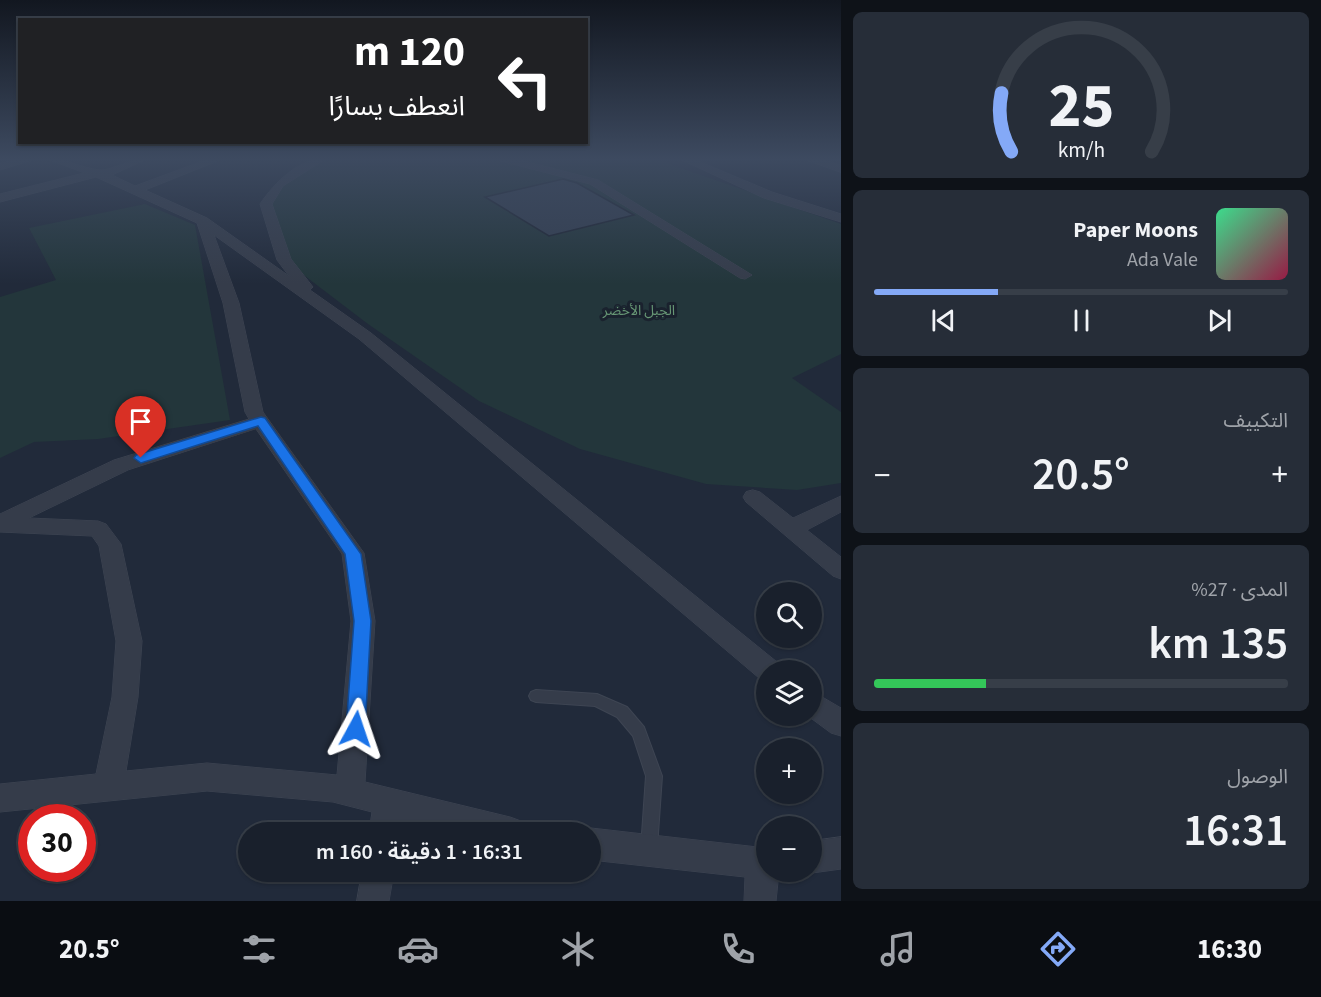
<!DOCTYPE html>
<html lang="ar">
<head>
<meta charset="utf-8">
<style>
  :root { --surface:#19202c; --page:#262d38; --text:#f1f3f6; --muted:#9fa3a9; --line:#373e48; --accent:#84a9f7 }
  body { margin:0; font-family:"Source Sans 3","Noto Sans Arabic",sans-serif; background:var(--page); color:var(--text); direction:rtl; height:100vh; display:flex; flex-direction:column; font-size:22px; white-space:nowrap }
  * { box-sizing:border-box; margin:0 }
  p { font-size:20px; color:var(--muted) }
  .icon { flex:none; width:33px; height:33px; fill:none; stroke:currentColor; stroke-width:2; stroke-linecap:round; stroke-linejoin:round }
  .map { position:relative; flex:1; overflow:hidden; direction:ltr }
  .drawer { display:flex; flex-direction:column; gap:12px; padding:12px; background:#0e1218; width:480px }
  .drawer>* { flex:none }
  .top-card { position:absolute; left:18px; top:18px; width:570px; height:126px; border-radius:0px; box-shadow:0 2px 4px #0004,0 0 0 2px var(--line); direction:rtl; background:#202124; color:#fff; overflow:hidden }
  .buttons { position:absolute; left:756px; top:582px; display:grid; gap:12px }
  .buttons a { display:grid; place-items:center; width:66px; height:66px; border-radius:50%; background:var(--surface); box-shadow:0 2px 4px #0004,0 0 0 2px var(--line); font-size:30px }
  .speed { position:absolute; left:18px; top:804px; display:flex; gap:12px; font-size:30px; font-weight:700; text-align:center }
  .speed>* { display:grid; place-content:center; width:78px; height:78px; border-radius:50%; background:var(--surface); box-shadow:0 2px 4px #0004,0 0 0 2px var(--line); line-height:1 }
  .speed .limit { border:9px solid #d22; background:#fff; color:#111 }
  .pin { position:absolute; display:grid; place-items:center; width:51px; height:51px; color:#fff; margin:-62px -26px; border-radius:50% 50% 50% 0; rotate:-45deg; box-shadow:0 0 6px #0007 }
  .pin .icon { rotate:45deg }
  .me { position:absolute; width:66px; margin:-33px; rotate:5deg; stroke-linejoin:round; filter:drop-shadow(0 0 4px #0008) }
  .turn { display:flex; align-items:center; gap:21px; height:126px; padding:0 24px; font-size:27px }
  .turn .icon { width:78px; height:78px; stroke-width:2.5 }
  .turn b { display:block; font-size:42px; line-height:51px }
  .big { font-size:45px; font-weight:600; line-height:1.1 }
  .drawer .tile { flex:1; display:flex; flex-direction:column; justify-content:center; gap:9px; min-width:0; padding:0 21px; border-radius:9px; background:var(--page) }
  .drawer .dial { align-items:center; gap:0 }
  .dial svg { height:156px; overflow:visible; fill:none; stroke:var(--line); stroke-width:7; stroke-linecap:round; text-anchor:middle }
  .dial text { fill:var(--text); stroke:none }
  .song { display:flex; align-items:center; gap:18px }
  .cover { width:72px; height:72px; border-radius:9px; background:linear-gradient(135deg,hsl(150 70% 55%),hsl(340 70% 35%)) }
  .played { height:6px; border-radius:3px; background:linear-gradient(90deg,var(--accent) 30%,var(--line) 30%) }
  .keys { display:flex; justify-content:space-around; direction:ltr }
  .heat { display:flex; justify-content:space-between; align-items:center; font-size:33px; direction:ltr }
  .charge { height:9px; border-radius:4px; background:linear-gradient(90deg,#34c759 27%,var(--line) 0) }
  .trip { position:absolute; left:238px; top:822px; width:363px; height:60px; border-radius:30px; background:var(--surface); box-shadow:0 2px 4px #0004,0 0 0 2px var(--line); font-weight:600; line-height:60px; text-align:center; direction:rtl }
  .menu { display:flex; height:96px; justify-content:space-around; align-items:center; background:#0a0d12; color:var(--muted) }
  .menu .icon { width:42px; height:42px }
  .menu .current { color:var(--accent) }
  .menu b { font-size:27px; color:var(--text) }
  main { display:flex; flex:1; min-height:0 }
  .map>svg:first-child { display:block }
</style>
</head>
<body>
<main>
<section class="drawer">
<div class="tile dial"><svg viewBox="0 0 100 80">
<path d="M14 69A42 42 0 1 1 86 69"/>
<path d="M14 69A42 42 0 0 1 9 39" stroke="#84a9f7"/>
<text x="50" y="56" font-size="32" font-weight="700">25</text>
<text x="50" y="72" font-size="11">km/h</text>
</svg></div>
<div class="tile">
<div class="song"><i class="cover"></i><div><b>Paper Moons</b><p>Ada Vale</p></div></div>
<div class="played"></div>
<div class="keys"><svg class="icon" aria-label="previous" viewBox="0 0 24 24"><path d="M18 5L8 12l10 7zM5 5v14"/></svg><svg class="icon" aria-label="pause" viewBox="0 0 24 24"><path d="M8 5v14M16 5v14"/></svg><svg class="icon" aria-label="next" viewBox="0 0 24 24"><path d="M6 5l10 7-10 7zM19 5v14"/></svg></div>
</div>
<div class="tile"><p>التكييف</p>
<div class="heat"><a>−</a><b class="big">20.5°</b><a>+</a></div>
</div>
<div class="tile"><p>المدى · 27%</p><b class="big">135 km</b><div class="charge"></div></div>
<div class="tile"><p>الوصول</p><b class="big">16:31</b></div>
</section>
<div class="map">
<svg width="841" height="901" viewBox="0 0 841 901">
  <rect width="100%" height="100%" fill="#212a3a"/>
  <path fill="#23363b" d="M322 158H652L841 224V354L792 378 841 412V483L797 490 706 484 580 449 479 401 368 324 284 260 266 204 279 184Z
    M145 204 195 225 230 420 98 439 34 442 0 458V297L56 280 29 228Z"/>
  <path fill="#333e50" stroke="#1c2331" stroke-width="1.5" d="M563 179 577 183 634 215 549 236 485 197Z"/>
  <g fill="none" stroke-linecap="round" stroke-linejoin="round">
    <defs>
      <path id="lane" d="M536 690 597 694 627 707 644 727 662 776 657 848 655 854 649 856 643 854 641 848 646 776 633 736 617 717 595 706 536 702 531 700 529 696 531 692Z"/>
      <path id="street" d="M23 158H39L0 170V164Z
        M45 158C65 158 81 168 100 170 110 171 132 158 149 158L112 175 135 186 211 158H225L145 190 207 218 289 276 277 260 260 204C275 182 299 158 327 158L283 186 272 204 291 259 313 287 310 290 371 333 777 662 781 670H766V680L759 678 359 339 214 235 239 303 263 412 364 553 375 621 365 782 510 817 521 821 525 832H452L401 820 399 832H369L372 812 333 802 207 791 0 812V784L96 774 112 697 116 641 99 546 92 536 0 532V514L114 460 249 419 245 412 223 303 197 223 96 177 0 202V194L84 173ZM256 429 342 554 351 621 337 775 207 763 126 771 138 697 142 641 121 544 106 524 98 521 29 518 128 470Z
        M496 158H512L598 180 752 275 745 279 740 278 590 184 497 160Z
        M678 158H691L772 192 841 214V222L764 198Z
        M801 158H816L841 165V172Z
        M753 490 760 492 793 518 841 496V512L807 530 841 557V579L833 576 746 502 743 497 746 492Z
        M812 691 841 708V736L831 733 808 716H812Z
        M591 828 766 848V872H779L776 901H744L745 877 591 860V832H581Z
        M841 837V869L812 873 809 872H812V841Z
        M362 872H394L389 901H357Z"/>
    </defs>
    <use href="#lane" stroke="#3e4553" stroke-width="2"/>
    <use href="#street" stroke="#3e4553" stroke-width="1"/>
    <use href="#lane" fill="#353c4a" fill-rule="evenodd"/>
    <use href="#street" fill="#353c4a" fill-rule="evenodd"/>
  </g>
  <linearGradient id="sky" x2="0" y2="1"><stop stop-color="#121720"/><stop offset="0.56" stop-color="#3d4a60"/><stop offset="1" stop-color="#3d4a60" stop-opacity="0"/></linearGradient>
  <rect width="841" height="284" fill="url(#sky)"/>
  <path fill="#1a73e8" stroke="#114b97" stroke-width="1.5" d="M261 417 265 418 361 554 371 621 365 729 362 735 356 737 349 735 346 729 354 621 345 554 258 426 141 463 134 458 136 455Z"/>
  <g text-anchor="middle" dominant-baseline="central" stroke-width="6" stroke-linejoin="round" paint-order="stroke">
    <g font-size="14" fill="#679775" stroke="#1a222e">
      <text x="639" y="311">الجبل الأخضر</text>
    </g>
  </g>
</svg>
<div class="buttons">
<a><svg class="icon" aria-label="search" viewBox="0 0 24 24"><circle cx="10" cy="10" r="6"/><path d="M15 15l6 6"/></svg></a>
<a><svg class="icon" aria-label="layers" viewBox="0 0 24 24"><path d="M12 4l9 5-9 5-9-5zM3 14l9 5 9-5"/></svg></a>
<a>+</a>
<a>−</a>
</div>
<div class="speed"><div class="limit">30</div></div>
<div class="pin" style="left:141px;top:458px;background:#d93025"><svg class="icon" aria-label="arrive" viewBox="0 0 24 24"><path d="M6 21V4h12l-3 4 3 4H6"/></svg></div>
<svg class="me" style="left:356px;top:729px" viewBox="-20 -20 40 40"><path d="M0-17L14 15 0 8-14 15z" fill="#1a73e8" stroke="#fff" stroke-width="4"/></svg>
<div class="trip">16:31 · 1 دقيقة · 160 m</div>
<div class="top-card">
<div class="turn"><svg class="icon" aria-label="left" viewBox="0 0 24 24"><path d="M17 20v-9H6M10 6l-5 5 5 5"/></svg><div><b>120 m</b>انعطف يسارًا</div></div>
</div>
</div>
</main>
<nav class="menu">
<b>16:30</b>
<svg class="icon current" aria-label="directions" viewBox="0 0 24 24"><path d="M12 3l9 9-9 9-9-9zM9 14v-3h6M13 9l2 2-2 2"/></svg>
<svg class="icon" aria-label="music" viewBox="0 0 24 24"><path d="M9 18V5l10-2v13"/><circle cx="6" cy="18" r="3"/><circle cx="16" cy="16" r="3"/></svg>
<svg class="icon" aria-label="phone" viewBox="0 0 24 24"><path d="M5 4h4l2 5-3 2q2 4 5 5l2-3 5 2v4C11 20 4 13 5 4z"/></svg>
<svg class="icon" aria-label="climate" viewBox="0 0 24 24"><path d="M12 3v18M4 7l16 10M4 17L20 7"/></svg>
<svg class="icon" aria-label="car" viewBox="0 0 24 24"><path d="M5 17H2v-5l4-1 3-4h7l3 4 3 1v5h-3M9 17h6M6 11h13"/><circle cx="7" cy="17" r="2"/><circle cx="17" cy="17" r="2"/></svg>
<svg class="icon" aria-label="filters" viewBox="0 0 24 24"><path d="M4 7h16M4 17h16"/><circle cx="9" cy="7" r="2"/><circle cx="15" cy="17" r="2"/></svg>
<b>20.5°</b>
</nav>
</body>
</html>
